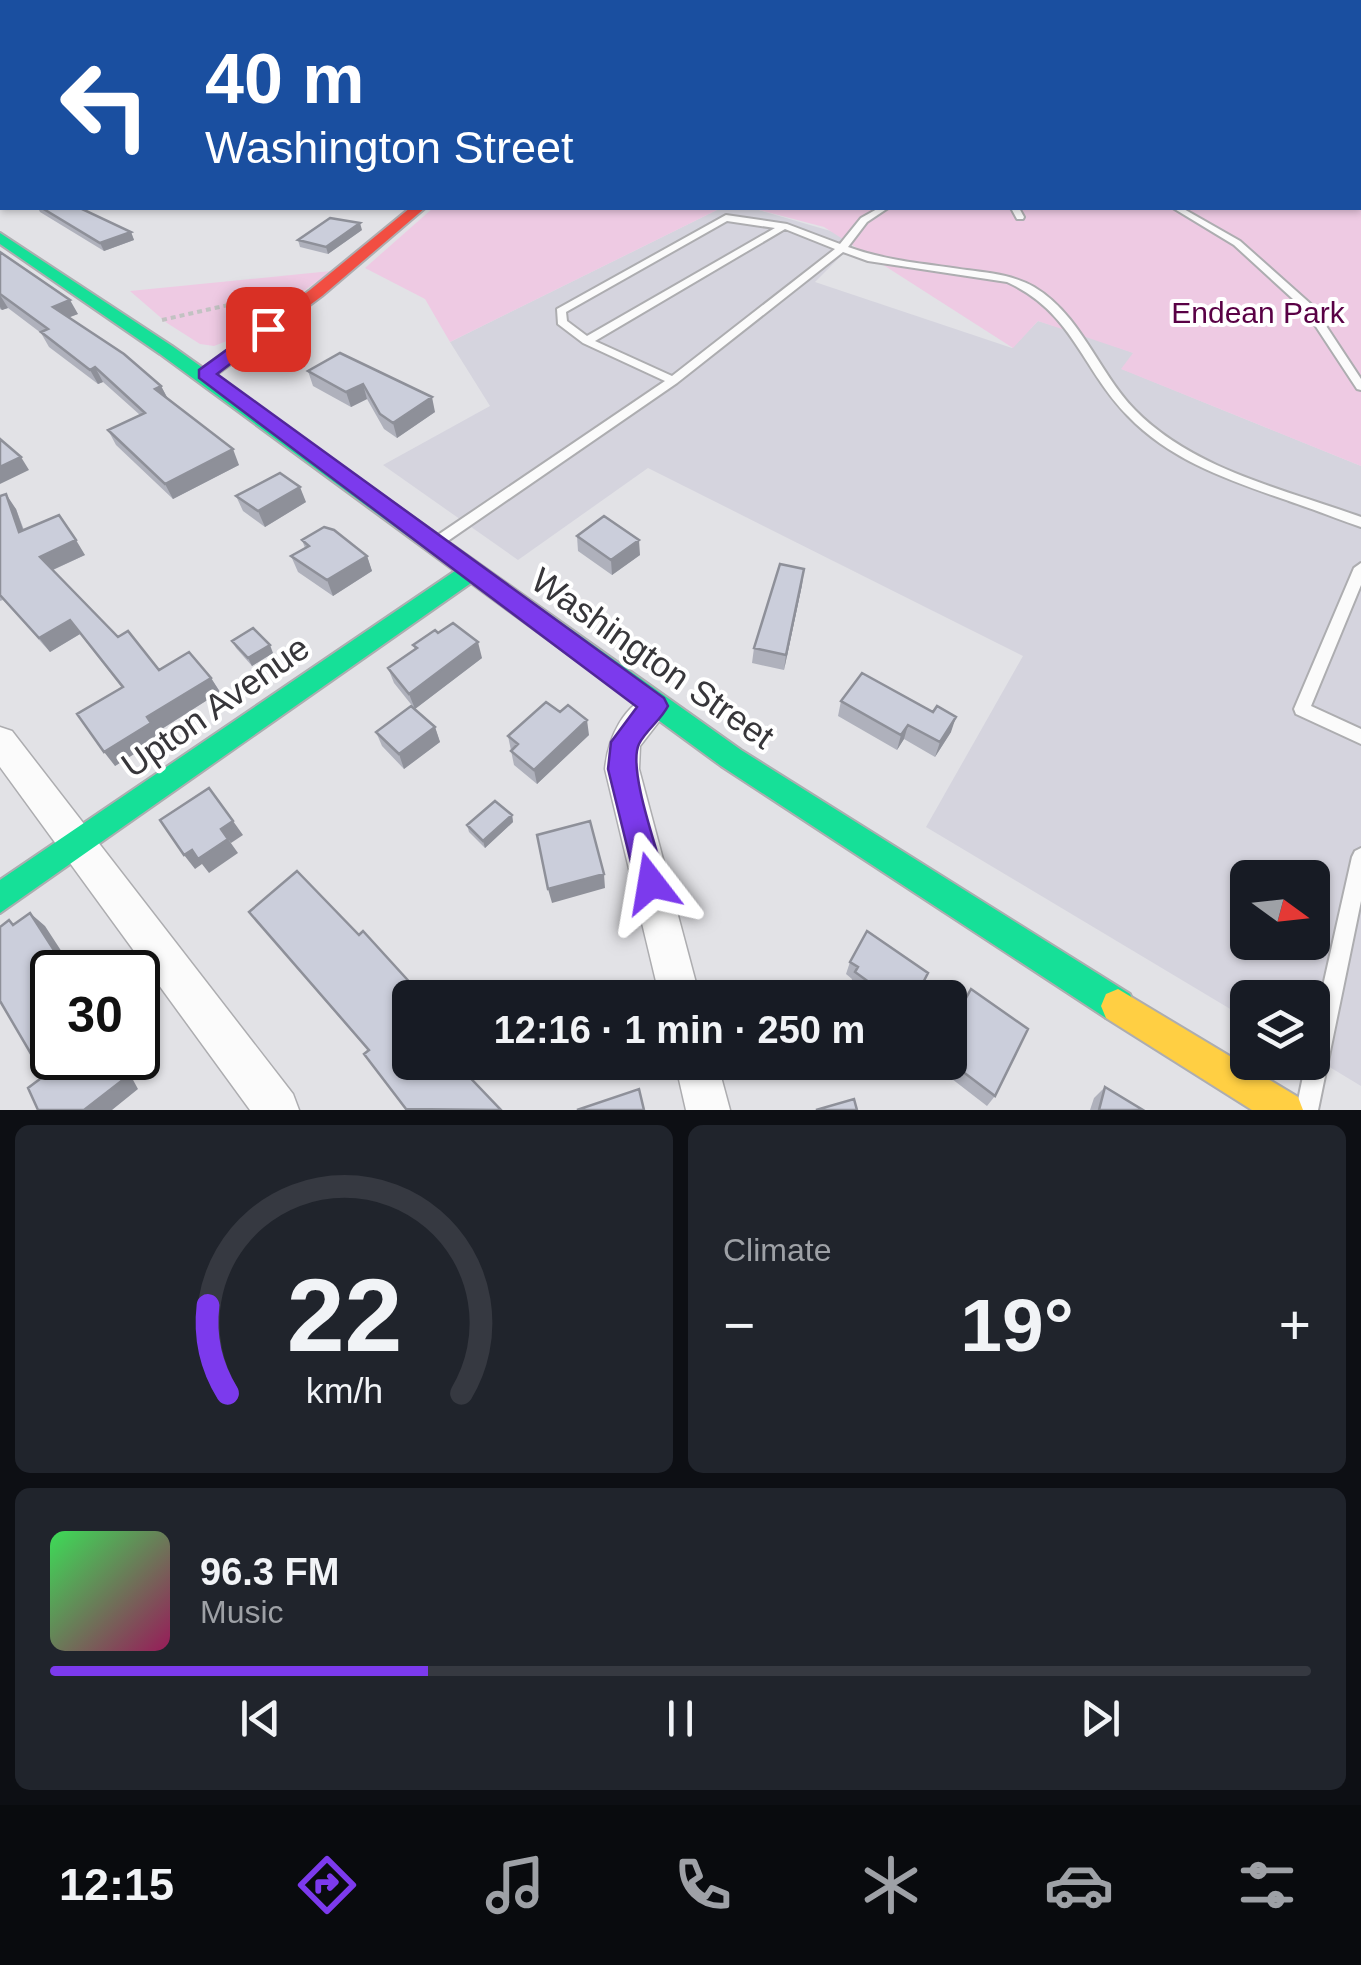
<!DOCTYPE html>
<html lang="en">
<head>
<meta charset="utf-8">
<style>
  :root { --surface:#171b24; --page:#20242c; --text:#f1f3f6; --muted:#9ea1a6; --line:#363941; --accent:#7c3aed }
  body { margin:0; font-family:Helvetica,sans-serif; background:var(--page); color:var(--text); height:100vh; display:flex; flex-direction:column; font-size:38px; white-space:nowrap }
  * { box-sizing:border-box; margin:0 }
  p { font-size:32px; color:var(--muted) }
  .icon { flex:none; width:55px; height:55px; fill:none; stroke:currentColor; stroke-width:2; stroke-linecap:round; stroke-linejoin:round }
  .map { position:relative; height:1110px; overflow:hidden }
  .drawer { display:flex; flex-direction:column; gap:15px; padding:15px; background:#0d0f14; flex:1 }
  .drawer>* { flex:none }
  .guide { position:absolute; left:0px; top:0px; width:1362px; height:210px; box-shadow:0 2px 8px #0004; background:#1a4fa0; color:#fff; overflow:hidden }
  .needle { width:65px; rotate:105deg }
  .fabs { position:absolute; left:1230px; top:860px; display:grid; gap:20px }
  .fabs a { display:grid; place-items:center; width:100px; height:100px; border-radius:15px; background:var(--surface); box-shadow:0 2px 8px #0004; font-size:50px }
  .speed { position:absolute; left:30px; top:950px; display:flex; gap:20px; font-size:50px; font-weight:700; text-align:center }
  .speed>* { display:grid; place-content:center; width:130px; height:130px; border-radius:50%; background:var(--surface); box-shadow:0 2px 8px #0004; line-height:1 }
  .speed .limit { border:5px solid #111; border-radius:15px; background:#fff; color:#111 }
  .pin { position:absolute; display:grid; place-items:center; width:85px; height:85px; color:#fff; margin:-42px; border-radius:20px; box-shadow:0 5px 15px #0006 }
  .me { position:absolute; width:110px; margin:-55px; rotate:346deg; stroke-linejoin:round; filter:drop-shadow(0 0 8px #0008) }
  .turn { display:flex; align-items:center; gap:35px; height:210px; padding:0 40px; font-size:45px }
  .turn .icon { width:130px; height:130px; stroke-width:2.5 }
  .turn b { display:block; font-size:70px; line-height:85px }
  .big { font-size:75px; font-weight:600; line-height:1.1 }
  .drawer .tile { flex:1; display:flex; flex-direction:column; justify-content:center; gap:15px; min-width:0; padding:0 35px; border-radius:15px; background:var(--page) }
  .drawer .dial { align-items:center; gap:0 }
  .dial svg { height:260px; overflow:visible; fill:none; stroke:var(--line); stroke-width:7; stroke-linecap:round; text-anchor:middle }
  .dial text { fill:var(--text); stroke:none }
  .song { display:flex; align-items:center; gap:30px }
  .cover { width:120px; height:120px; border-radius:15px; background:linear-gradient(135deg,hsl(130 70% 55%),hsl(330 70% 35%)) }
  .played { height:10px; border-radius:5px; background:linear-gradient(90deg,var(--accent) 30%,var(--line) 30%) }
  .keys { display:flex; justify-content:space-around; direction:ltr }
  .heat { display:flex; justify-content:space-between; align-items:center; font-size:55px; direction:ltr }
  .drawer .tiles { flex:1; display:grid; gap:15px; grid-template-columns:1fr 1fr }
  .tile:last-child { grid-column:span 2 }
  .trip { position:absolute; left:392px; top:980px; width:575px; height:100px; border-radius:15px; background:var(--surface); box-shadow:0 2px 8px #0004; font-weight:600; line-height:100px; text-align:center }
  .tab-bar { display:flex; height:160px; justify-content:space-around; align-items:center; background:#090b0e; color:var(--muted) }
  .tab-bar .icon { width:70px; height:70px }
  .tab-bar .selected { color:var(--accent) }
  .tab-bar b { font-size:45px; color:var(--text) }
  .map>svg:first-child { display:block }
</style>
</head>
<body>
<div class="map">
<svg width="1361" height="1110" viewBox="0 0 1361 1110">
  <rect width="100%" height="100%" fill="#e2e2e6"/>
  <path fill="#d5d4de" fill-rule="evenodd" d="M721 208H752L858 239 815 282 1012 348 1038 321 1074 332 1134 353 1122 369 1361 466V1086L1313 1057 1312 998H1248L1247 1019 926 827 1023 656 648 468 518 560 383 465 490 406 450 342ZM1248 878H1312V942H1248Z"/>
  <path fill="#eecae3" d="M574 0H1361V466L1121 369 1133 353 1038 321 1013 348 824 227 752 208H1360V2H571Z
    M433 208H721L450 342 425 299 365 268Z
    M331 271 245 334 214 346 200 344 167 323 130 291Z"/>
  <path fill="#dab3ce" d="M574 0H1361V61L1360 2H571Z"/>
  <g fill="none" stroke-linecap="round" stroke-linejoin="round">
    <defs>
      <path id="lane" d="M879 208H888L867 222 848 247C886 261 927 264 967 270 990 273 1013 275 1034 287 1081 315 1098 372 1135 410 1194 470 1284 489 1361 517V527C1337 519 1313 509 1289 501 1231 481 1171 461 1128 416 1081 368 1073 312 1007 282L868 261 843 252 677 383 439 547H429L427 544 429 541 665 381 583 343 558 324 557 309 726 215 787 224 840 244 861 218ZM727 221 775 228 587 336 567 321 566 312ZM785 229 835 249 672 376 595 341Z
        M1011 208H1019L1024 217 1023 219H1017Z
        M1173 208H1182L1240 241 1313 306 1361 379V390L1357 389 1305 310 1234 245Z
        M1361 563V585L1311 706 1361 729V744L1296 714 1294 709 1354 568Z
        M1361 848V901L1318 1110H1296L1306 1062H1312V1035L1352 857 1355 851Z"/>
      <path id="street" d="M655 693 666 697 671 706 640 746 639 769 700 998H660L605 769C608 738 623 704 655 693Z
        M0 727 12 731 293 1094 299 1110H250L0 767Z
        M675 1062H717L730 1110H686Z"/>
      <path id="fast" d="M0 233 172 346 741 750 1130 994 1135 1006 1130 1018 1118 1023 1106 1018 721 766 471 583 0 913V880L455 571 160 354 0 244Z"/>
      <path id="slow" d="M1118 989 1298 1097 1303 1110H1252L1106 1018 1101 1006 1106 994Z"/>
      <path id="jam" d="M410 208H425L322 296 212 378H200V370L310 290Z"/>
    </defs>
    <use href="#lane" stroke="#adadb0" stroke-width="4"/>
    <use href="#street" stroke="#adadb0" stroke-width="3"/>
    <use href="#fast" stroke="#adadb0" stroke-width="4"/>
    <use href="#slow" stroke="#adadb0" stroke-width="4"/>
    <use href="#jam" stroke="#adadb0" stroke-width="4"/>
    <path stroke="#c2c2c2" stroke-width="2.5" stroke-dasharray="4 2.5" stroke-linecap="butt" d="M1187 0 1193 2
      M1336 0 1346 2"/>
    <path stroke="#c2c2c2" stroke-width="4" stroke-dasharray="5 4" stroke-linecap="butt" d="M162 320 268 296"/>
    <use href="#lane" fill="#fbfbfb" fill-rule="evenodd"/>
    <use href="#street" fill="#fbfbfb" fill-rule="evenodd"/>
    <use href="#fast" fill="#16e098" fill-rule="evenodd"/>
    <use href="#slow" fill="#ffcf43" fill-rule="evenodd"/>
    <use href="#jam" fill="#f24e42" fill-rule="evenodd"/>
  </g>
  <path fill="#afb1bc" d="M525 0H568L567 2H540Z
    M38 208H80L131 232 134 240 104 251 40 212Z
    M362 230 328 254 300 247 298 240Z
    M0 252 78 314 69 317 161 386 168 399 239 465 173 499 116 445 108 430 140 415 103 382 98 384 49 347 41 333 8 308 2 310 0 309Z
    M340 353 435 412 397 438 384 429 367 399 351 407 313 386 308 371Z
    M0 496 16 509 24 530 85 555 53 570 118 637 159 670 211 678 220 692 157 732 161 737 115 766 122 688 80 634 50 652 3 600 0 601Z
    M236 496 306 502 265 527 243 511Z
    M577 536 640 555 612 575 578 551Z
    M302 540 367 556 372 571 333 596 298 572 291 556 305 548Z
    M802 585 784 670 752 663 754 648Z
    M232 641 273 653 252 666 236 648Z
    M413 645 482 658 415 709 435 727 440 742 404 769 382 746 376 732 414 708 394 683 388 668 415 649Z
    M841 701 951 732 935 757 904 739 897 750 838 716Z
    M589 735 537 784 514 765 508 736Z
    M512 815 513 822 485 848 469 832 467 825Z
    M249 912 410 1062 368 1051Z
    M850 962 916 998H869L851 984 852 979 846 974Z
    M930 1062H950L995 1096 987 1106Z
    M1105 1087 1143 1110H1090L1094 1098Z"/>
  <path fill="#8e9099" d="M275 0H293L288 2H270Z
    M360 223 362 230 328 254 326 247Z
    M131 232 134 240 104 251 100 243Z
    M0 295 8 308 2 310 0 307Z
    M70 300 78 314 60 321 53 307Z
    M95 367 103 382 98 384 90 370Z
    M363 384 367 399 351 407 346 392Z
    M161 386 169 401 155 389Z
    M432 397 435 412 397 438 393 423Z
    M233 449 239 465 173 499 165 484Z
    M21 457 29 470 0 484V467Z
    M300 487 306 502 265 527 258 511Z
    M6 494 16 509 29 547 19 532Z
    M76 540 85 555 50 571 40 557Z
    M639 540 640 555 612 575 611 560Z
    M367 556 372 571 333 596 327 580Z
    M804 569 802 585 784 670 786 655Z
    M70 620 80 634 50 652 39 638Z
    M478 642 482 658 415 709 409 694Z
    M270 645 273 653 252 666 248 658Z
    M211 678 220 692 157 732 161 737 115 766 104 752 147 717Z
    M956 717 951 732 935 757 940 742Z
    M587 720 589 735 537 784 534 770Z
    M908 725 904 739 897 750 901 735Z
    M435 727 440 742 404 769 399 754Z
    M512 815 513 822 485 848 483 841Z
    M233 821 243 835 231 843 221 829Z
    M228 839 238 853 209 873 202 864 195 869 184 855 192 850Z
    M604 874 605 888 552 903 548 889Z
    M30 913 45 926 75 972H68Z
    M112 1058H121L138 1089 112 1110H84Z"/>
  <path fill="#cbcedb" stroke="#8e9099" stroke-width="2.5" d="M0 0H182L183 2H2V20H0Z
    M184 0H275L270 2H192Z
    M423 0H522V2H420Z
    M0 86H2V187L0 186V143L2 142 0 132V107L2 99H0Z
    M42 208H80L131 232 100 243Z
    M330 218 360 223 326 247 298 240Z
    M0 252 70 300 53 307 124 354 161 386 155 389 233 449 165 484 108 430 145 413 95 367 90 370 41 332 48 329 0 294Z
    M340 353 432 397 393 423 380 414 363 384 346 392 308 371Z
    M0 439 21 457 0 467Z
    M280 473 300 487 258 511 236 496Z
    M6 494 19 532 59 515 76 540 40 557 118 637 128 631 159 670 189 652 211 678 147 717 151 723 104 752 77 714 123 687 70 620 39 638 0 595V496Z
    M604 516 639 540 611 560 577 536Z
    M324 527 334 530 367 556 327 580 291 556 309 546 302 540Z
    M780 564 804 569 786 655 754 648Z
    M453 623 478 642 409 694 388 668 417 648 413 645 435 630 438 633Z
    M253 628 270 645 248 658 232 641Z
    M862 673 933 712 937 706 956 717 940 742 908 725 901 735 841 701Z
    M546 702 560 712 568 705 587 720 534 770 511 751 518 744 508 736Z
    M411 706 435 727 399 754 376 732Z
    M209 788 233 821 221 829 228 839 198 859 192 850 184 855 160 820Z
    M495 801 512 815 483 841 467 825Z
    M590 821 604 874 548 889 537 835Z
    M297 871 359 935 363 931 424 998H410V1062H455L501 1110 406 1109 364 1054 369 1050 249 912Z
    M30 913 68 972H52V1058H112L124 1079 84 1110H38L28 1088 44 1076 0 1001V927L9 920 13 925Z
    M867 931 928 973 915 998H891L855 972 858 967 850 962Z
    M971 989 1028 1029 995 1096 950 1062V1027Z
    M432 992 437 998H426Z
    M1105 1087 1143 1110H1099Z
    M639 1089 644 1110H577Z
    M854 1099 857 1110H816Z"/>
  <path fill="#7c3aed" stroke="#51269a" stroke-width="2.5" d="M261 325 276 329 217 374 664 698 668 706C661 720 646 730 639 744 627 769 659 854 666 883L662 894 651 898 640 894 636 883 608 769 611 742 637 707 199 378V370Z"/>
  <g text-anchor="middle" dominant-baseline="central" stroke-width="8" stroke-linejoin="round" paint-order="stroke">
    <g font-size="30" fill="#590145" stroke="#fff">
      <text x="1258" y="312">Endean Park</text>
    </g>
    <g font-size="35" fill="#37363a" stroke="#fff">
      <text transform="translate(653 658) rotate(35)">Washington Street</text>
      <text transform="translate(215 706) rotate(-35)">Upton Avenue</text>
    </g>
  </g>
</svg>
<div class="fabs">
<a><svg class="needle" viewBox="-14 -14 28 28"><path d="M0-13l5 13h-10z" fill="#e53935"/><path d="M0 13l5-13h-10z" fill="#9ea1a6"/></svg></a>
<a><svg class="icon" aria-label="layers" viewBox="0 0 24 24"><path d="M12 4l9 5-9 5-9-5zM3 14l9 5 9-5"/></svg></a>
</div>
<div class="speed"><div class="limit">30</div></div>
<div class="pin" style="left:268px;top:329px;background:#d93025"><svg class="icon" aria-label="arrive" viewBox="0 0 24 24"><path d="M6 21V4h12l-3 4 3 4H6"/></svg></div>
<svg class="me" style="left:651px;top:883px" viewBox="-20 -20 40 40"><path d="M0-17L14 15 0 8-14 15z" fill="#7c3aed" stroke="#fff" stroke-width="4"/></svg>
<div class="trip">12:16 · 1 min · 250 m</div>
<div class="guide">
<div class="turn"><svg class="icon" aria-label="left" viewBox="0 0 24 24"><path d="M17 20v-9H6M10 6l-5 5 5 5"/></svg><div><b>40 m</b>Washington Street</div></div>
</div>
</div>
<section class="drawer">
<div class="tiles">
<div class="tile dial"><svg viewBox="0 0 100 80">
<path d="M14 69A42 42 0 1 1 86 69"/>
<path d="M14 69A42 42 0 0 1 8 42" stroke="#7c3aed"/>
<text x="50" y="56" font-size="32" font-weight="700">22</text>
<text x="50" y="72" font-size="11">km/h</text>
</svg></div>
<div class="tile"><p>Climate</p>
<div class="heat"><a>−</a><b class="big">19°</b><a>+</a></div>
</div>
<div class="tile">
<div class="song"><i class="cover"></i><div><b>96.3 FM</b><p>Music</p></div></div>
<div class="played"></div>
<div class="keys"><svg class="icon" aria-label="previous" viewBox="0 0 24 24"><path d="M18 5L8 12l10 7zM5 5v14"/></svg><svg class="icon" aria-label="pause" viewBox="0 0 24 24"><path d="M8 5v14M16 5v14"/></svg><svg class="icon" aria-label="next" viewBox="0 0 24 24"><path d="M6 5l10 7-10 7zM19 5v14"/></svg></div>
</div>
</div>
</section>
<nav class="tab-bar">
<b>12:15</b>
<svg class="icon selected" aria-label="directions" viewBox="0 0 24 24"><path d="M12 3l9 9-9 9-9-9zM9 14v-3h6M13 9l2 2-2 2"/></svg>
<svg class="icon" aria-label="music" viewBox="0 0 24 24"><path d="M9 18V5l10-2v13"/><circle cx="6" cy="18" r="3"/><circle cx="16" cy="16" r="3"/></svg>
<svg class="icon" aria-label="phone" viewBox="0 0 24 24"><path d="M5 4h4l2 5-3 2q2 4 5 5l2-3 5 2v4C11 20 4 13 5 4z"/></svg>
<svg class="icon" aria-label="climate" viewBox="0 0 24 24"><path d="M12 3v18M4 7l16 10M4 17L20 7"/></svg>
<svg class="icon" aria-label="car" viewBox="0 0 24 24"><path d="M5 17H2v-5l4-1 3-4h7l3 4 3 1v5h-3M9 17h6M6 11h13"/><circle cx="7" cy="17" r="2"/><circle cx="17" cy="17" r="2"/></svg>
<svg class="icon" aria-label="filters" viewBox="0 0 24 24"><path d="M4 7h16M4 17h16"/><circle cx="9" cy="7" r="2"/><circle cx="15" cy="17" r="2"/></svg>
</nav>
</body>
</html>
